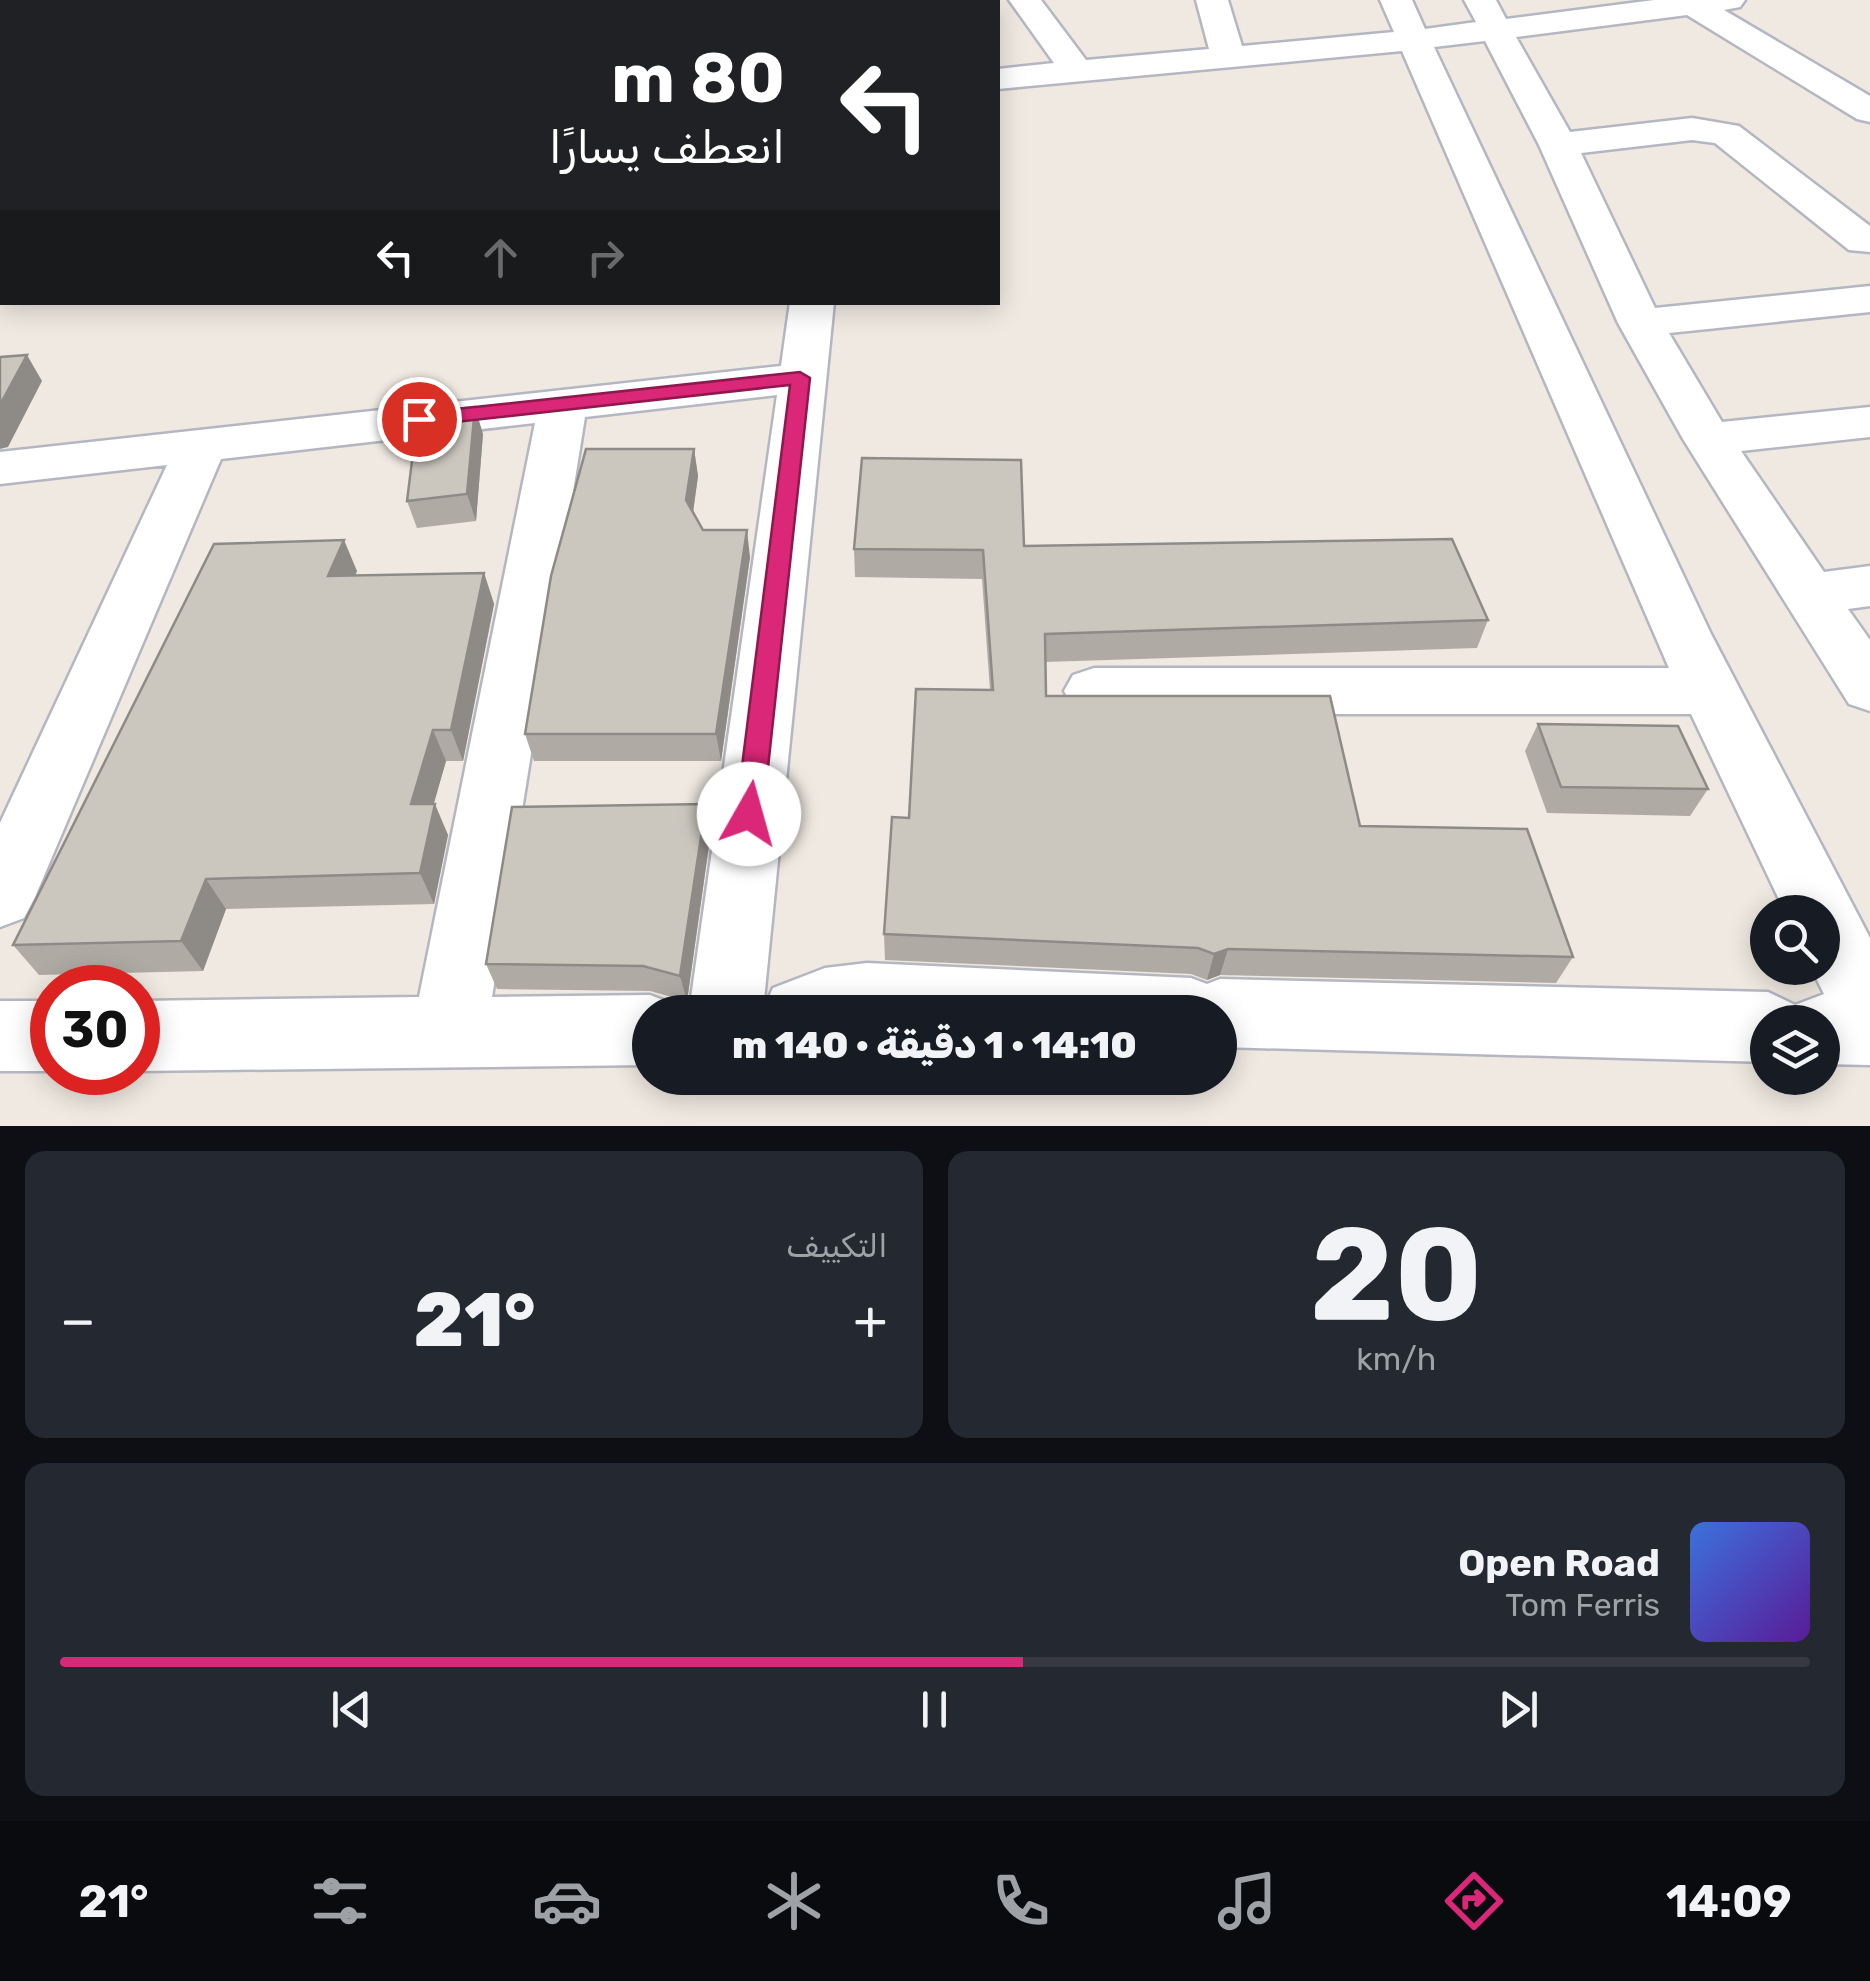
<!DOCTYPE html>
<html lang="ar">
<head>
<meta charset="utf-8">
<style>
  :root { --surface:#171b24; --page:#242831; --text:#f1f3f6; --muted:#9ea1a6; --line:#363941; --accent:#db2777 }
  body { margin:0; font-family:Rubik,Cairo,sans-serif; background:var(--page); color:var(--text); direction:rtl; height:100vh; display:flex; flex-direction:column; font-size:38px; white-space:nowrap }
  * { box-sizing:border-box; margin:0 }
  p { font-size:32px; color:var(--muted) }
  .icon { flex:none; width:55px; height:55px; fill:none; stroke:currentColor; stroke-width:2; stroke-linecap:round; stroke-linejoin:round }
  .map { position:relative; height:1126px; overflow:hidden; direction:ltr }
  .side { display:flex; flex-direction:column; gap:25px; padding:25px; background:#0d0f14; flex:1 }
  .side>* { flex:none }
  .guide { position:absolute; left:0px; top:0px; width:1000px; height:305px; box-shadow:0 5px 25px #0003; direction:rtl; background:#202124; color:#fff; overflow:hidden }
  .controls { position:absolute; left:1750px; top:895px; display:grid; gap:20px }
  .controls a { display:grid; place-items:center; width:90px; height:90px; border-radius:50%; background:var(--surface); box-shadow:0 5px 25px #0003; font-size:50px }
  .speed { position:absolute; left:30px; top:965px; display:flex; gap:20px; font-size:50px; font-weight:700; text-align:center }
  .speed>* { display:grid; place-content:center; width:130px; height:130px; border-radius:50%; background:var(--surface); box-shadow:0 5px 25px #0003; line-height:1 }
  .speed .limit { border:15px solid #d22; background:#fff; color:#111 }
  .pin { position:absolute; display:grid; place-items:center; width:85px; height:85px; color:#fff; margin:-42px; border:5px solid #fff; border-radius:50%; box-shadow:0 2px 10px #0007 }
  .me { position:absolute; width:110px; margin:-55px; rotate:7deg; stroke-linejoin:round; filter:drop-shadow(0 0 8px #0008) }
  .turn { display:flex; align-items:center; gap:35px; height:210px; padding:0 50px; font-size:45px }
  .turn .icon { width:130px; height:130px; stroke-width:2.5 }
  .turn b { display:block; font-size:70px; line-height:85px }
  .lanes { display:flex; align-items:center; height:95px; padding:0 50px; background:#0003; justify-content:center; gap:50px; direction:ltr }
  .lanes .off { opacity:.35 }
  .big { font-size:75px; font-weight:800; line-height:1.1 }
  .side .card { flex:1; display:flex; flex-direction:column; justify-content:center; gap:15px; min-width:0; padding:0 35px; border-radius:20px; background:var(--page) }
  .side .dial { align-items:center; gap:0 }
  .dial b { font-size:130px; line-height:1 }
  .song { display:flex; align-items:center; gap:30px }
  .cover { width:120px; height:120px; border-radius:15px; background:linear-gradient(135deg,hsl(220 70% 55%),hsl(270 70% 35%)) }
  .played { height:10px; border-radius:5px; background:linear-gradient(90deg,var(--accent) 55%,var(--line) 55%) }
  .keys { display:flex; justify-content:space-around; direction:ltr }
  .heat { display:flex; justify-content:space-between; align-items:center; font-size:55px; direction:ltr }
  .side .tiles { flex:1; display:grid; gap:25px; grid-template-columns:1fr 1fr }
  .card:last-child { grid-column:span 2 }
  .trip { position:absolute; left:632px; top:995px; width:605px; height:100px; border-radius:50px; background:var(--surface); box-shadow:0 5px 25px #0003; font-weight:800; line-height:100px; text-align:center; direction:rtl }
  .tab-bar { display:flex; height:160px; justify-content:space-around; align-items:center; background:#090b0e; color:var(--muted) }
  .tab-bar .icon { width:70px; height:70px }
  .tab-bar .active { color:var(--accent) }
  .tab-bar b { font-size:45px; color:var(--text) }
  .map>svg:first-child { display:block }
</style>
</head>
<body>
<div class="map">
<svg width="1870" height="1126" viewBox="0 0 1870 1126">
  <rect width="100%" height="100%" fill="#efe9e1"/>
  <g fill="none" stroke-linecap="round" stroke-linejoin="round">
    <defs>
      <path id="minor" d="M485 0H517V2H486Z
        M1009 0H1041L1086 60 1209 49 1196 0H1228L1242 46 1394 32 1380 0H1412L1425 29 1476 22 1464 0H1496L1506 19 1654 0H1745L1740 7 1724 10 1870 96V122L1857 119 1687 15 1516 37 1570 132 1692 118 1739 126 1870 226V252L1849 250 1715 143 1692 140 1581 153 1655 308 1870 286V312L1669 333 1722 422 1870 407V437L1741 451 1824 572 1870 566V606L1848 609 1870 640V711L1849 704 1683 439 1618 323 1539 145 1485 41 1434 47 1711 634 1870 938V1065L1822 1064V1022H1768V1062L1220 1047V1012H689L777 395 585 417 492 997 650 995 676 1005 680 1012H650V1065L138 1071V1001L419 997 535 423 221 459 35 897 24 918 0 927V823L167 465 0 484V452L781 366 790 302H834L763 1010 773 988 825 968 867 963 1191 978 1207 984 1220 979 1768 992 1795 1005 1824 994 1811 968H1822V912H1785L1691 714H1094L1073 707 1064 691 1073 675 1094 668H1669L1402 51 998 89V69L1054 63Z
        M0 175H2V199H0Z
        M0 1001H52V1071H0Z"/>
    </defs>
    <use href="#minor" stroke="#b4b7c1" stroke-width="5"/>
    <use href="#minor" fill="#fff" fill-rule="evenodd"/>
  </g>
  <path fill="#afaba4" d="M483 434 476 521 417 528 407 501Z
    M694 449 698 476 693 512 703 530 750 557 721 761H534L525 734Z
    M1024 546 1488 620 1477 648 1045 662 1046 696 1360 826 1573 957 1556 983 1220 975 1207 980 1191 974 885 960 884 934 909 818 990 690 982 579 855 577 854 549Z
    M357 571 355 575 484 573 494 604 463 761H446L433 804 448 835 434 904 226 909 203 971 39 975 13 945Z
    M1538 724 1708 789 1690 816 1547 813 1525 751Z
    M711 831 687 1001 650 991 497 989 486 964Z"/>
  <path fill="#8e8b86" d="M27 355 42 381 8 447 0 449V405Z
    M475 407 483 434 476 521 467 494Z
    M694 449 698 476 691 527 686 500Z
    M747 530 750 557 721 761 716 734Z
    M344 540 357 571 342 608 328 576Z
    M484 573 494 604 463 761 451 730Z
    M433 730 446 761 425 835 411 804Z
    M435 804 448 835 434 904 420 873Z
    M706 804 711 831 687 1001 680 976Z
    M206 879 226 909 203 971 181 941Z
    M1228 949 1220 975 1207 980 1214 954Z"/>
  <path fill="#cbc7bf" stroke="#8e8b86" stroke-width="2.5" d="M27 355 0 405V357Z
    M475 407 467 494 407 501 418 413Z
    M586 449H694L686 500 703 530H747L716 734H525L551 576Z
    M862 458 1021 460 1024 546 1452 539 1488 620 1045 634 1046 696H1330L1360 826 1527 829 1573 957 1228 949 1214 954 1198 948 884 934 892 817 909 818 916 689 993 690 983 550 854 549Z
    M344 540 328 576 484 573 451 730H433L411 804H435L420 873 206 879 181 941 13 945 214 544Z
    M1538 724 1678 726 1708 789 1561 787Z
    M706 804 680 976 643 966 486 964 512 807Z"/>
  <path fill="#db2777" stroke="#8e194d" stroke-width="2.5" d="M800 372 810 378 763 814 759 822 749 825 740 822 736 814 790 385 419 426 409 419 419 413Z"/>
</svg>
<div class="controls">
<a><svg class="icon" aria-label="search" viewBox="0 0 24 24"><circle cx="10" cy="10" r="6"/><path d="M15 15l6 6"/></svg></a>
<a><svg class="icon" aria-label="layers" viewBox="0 0 24 24"><path d="M12 4l9 5-9 5-9-5zM3 14l9 5 9-5"/></svg></a>
</div>
<div class="speed"><div class="limit">30</div></div>
<div class="pin" style="left:419px;top:419px;background:#d93025"><svg class="icon" aria-label="arrive" viewBox="0 0 24 24"><path d="M6 21V4h12l-3 4 3 4H6"/></svg></div>
<svg class="me" style="left:749px;top:814px" viewBox="-20 -20 40 40"><circle r="19" fill="#fff"/><path d="M0-13L10 11 0 6-10 11z" fill="#db2777"/></svg>
<div class="trip">14:10 · 1 دقيقة · 140 m</div>
<div class="guide">
<div class="turn"><svg class="icon" aria-label="left" viewBox="0 0 24 24"><path d="M17 20v-9H6M10 6l-5 5 5 5"/></svg><div><b>80 m</b>انعطف يسارًا</div></div>
<div class="lanes"><svg class="icon" aria-label="left" viewBox="0 0 24 24"><path d="M17 20v-9H6M10 6l-5 5 5 5"/></svg><svg class="icon off" aria-label="ahead" viewBox="0 0 24 24"><path d="M12 20V5M6 11l6-6 6 6"/></svg><svg class="icon off" aria-label="right" viewBox="0 0 24 24"><path d="M7 20v-9h11M14 6l5 5-5 5"/></svg></div>
</div>
</div>
<section class="side">
<div class="tiles">
<div class="card dial"><b>20</b><p>km/h</p></div>
<div class="card"><p>التكييف</p>
<div class="heat"><a>−</a><b class="big">21°</b><a>+</a></div>
</div>
<div class="card">
<div class="song"><i class="cover"></i><div><b>Open Road</b><p>Tom Ferris</p></div></div>
<div class="played"></div>
<div class="keys"><svg class="icon" aria-label="previous" viewBox="0 0 24 24"><path d="M18 5L8 12l10 7zM5 5v14"/></svg><svg class="icon" aria-label="pause" viewBox="0 0 24 24"><path d="M8 5v14M16 5v14"/></svg><svg class="icon" aria-label="next" viewBox="0 0 24 24"><path d="M6 5l10 7-10 7zM19 5v14"/></svg></div>
</div>
</div>
</section>
<nav class="tab-bar">
<b>14:09</b>
<svg class="icon active" aria-label="directions" viewBox="0 0 24 24"><path d="M12 3l9 9-9 9-9-9zM9 14v-3h6M13 9l2 2-2 2"/></svg>
<svg class="icon" aria-label="music" viewBox="0 0 24 24"><path d="M9 18V5l10-2v13"/><circle cx="6" cy="18" r="3"/><circle cx="16" cy="16" r="3"/></svg>
<svg class="icon" aria-label="phone" viewBox="0 0 24 24"><path d="M5 4h4l2 5-3 2q2 4 5 5l2-3 5 2v4C11 20 4 13 5 4z"/></svg>
<svg class="icon" aria-label="climate" viewBox="0 0 24 24"><path d="M12 3v18M4 7l16 10M4 17L20 7"/></svg>
<svg class="icon" aria-label="car" viewBox="0 0 24 24"><path d="M5 17H2v-5l4-1 3-4h7l3 4 3 1v5h-3M9 17h6M6 11h13"/><circle cx="7" cy="17" r="2"/><circle cx="17" cy="17" r="2"/></svg>
<svg class="icon" aria-label="filters" viewBox="0 0 24 24"><path d="M4 7h16M4 17h16"/><circle cx="9" cy="7" r="2"/><circle cx="15" cy="17" r="2"/></svg>
<b>21°</b>
</nav>
</body>
</html>
